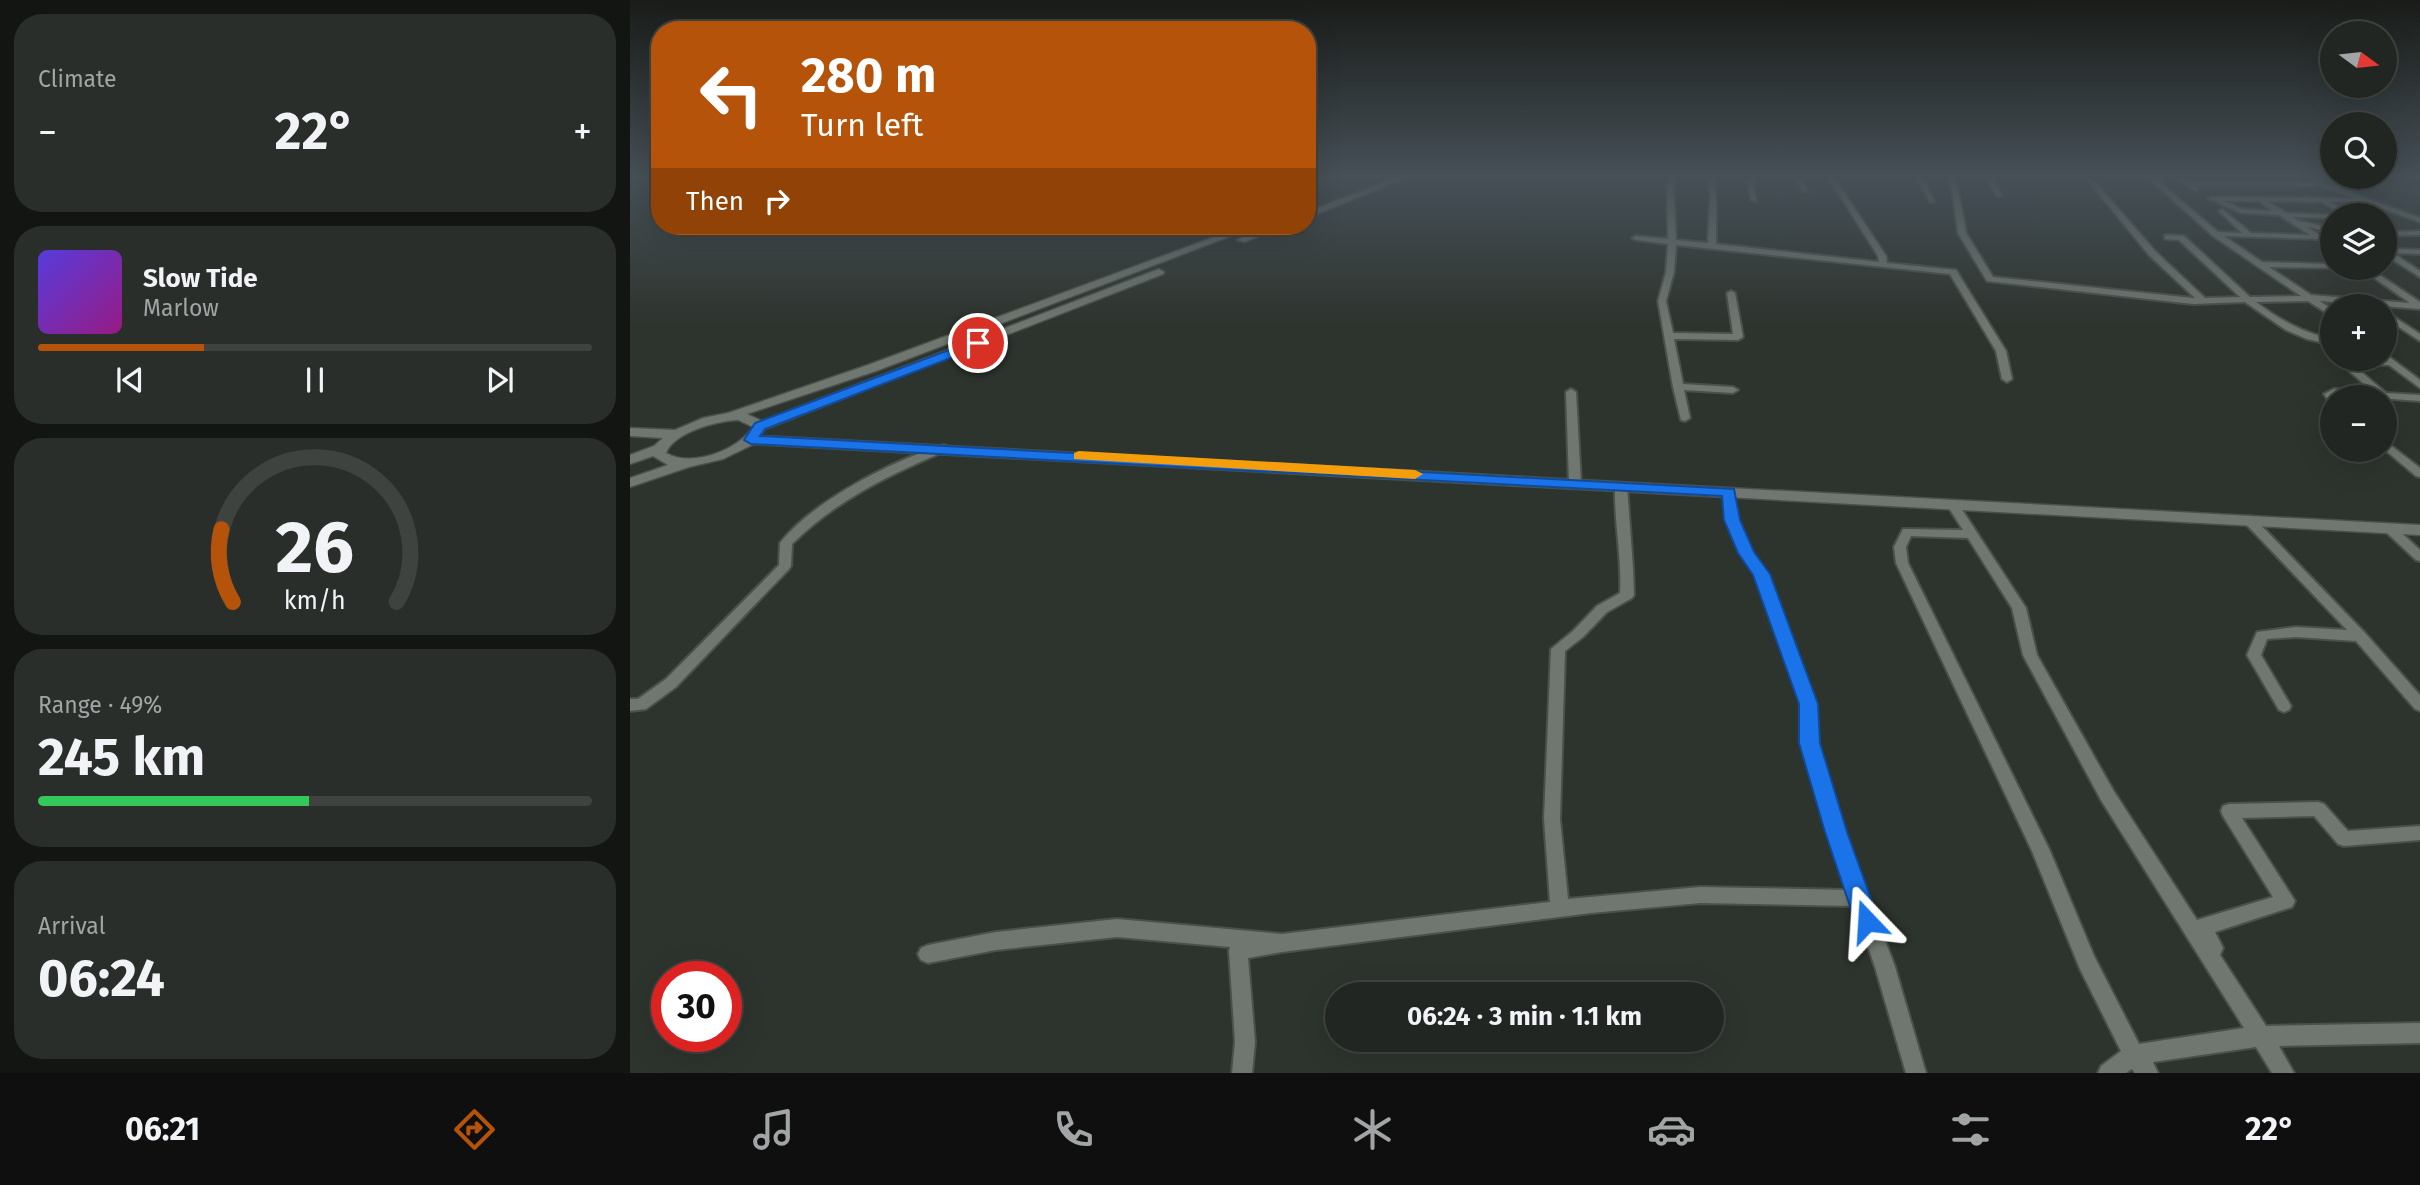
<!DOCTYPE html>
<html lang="en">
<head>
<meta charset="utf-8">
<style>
  :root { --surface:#222622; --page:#2a2e2a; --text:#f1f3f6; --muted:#a2a5a5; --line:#3f4340; --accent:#b45309 }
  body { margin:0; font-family:"Fira Sans",sans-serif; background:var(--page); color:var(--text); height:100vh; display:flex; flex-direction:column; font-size:26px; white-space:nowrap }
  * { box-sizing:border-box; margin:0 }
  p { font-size:23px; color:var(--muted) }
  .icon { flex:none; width:38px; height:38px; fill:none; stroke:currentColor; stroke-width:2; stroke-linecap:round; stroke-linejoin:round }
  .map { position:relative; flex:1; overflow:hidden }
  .details { display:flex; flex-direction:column; gap:14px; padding:14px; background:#131513; width:630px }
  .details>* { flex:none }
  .top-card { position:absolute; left:21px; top:21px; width:665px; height:214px; border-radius:28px; box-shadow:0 7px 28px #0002,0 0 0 2px var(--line); background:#b45309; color:#fff; overflow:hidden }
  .needle { width:46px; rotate:105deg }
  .buttons { position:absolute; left:1690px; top:21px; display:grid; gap:14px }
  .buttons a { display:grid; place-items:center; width:77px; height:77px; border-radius:50%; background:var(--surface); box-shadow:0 7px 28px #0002,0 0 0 2px var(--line); font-size:35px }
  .speed { position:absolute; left:21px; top:961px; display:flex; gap:14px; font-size:35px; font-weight:700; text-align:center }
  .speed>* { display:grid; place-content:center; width:91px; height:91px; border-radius:50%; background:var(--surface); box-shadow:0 7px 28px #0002,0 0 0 2px var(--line); line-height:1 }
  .speed .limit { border:10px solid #d22; background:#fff; color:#111 }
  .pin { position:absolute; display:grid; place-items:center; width:60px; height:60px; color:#fff; margin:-30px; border:4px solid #fff; border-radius:50%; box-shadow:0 2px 7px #0007 }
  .me { position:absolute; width:77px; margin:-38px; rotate:340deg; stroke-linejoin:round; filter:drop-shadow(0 0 5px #0008) }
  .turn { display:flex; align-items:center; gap:24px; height:147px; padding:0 35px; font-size:32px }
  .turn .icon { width:91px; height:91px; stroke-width:2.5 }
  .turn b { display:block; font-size:49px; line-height:60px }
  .then { display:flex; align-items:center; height:66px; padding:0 35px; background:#0003; gap:14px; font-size:26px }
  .big { font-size:52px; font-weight:700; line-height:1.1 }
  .details .card { flex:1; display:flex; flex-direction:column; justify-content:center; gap:10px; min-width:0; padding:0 24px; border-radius:28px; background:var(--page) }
  .details .dial { align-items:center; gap:0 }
  .dial svg { height:182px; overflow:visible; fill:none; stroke:var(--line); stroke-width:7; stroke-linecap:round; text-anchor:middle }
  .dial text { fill:var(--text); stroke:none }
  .song { display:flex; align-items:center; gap:21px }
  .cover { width:84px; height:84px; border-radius:10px; background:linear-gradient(135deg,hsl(250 70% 55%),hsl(310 70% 35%)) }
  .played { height:7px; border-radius:4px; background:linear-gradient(90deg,var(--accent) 30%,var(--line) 30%) }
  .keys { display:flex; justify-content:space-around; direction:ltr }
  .heat { display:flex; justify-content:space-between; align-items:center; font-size:38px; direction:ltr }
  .charge { height:10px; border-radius:5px; background:linear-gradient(90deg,#34c759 49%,var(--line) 0) }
  .trip { position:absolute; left:695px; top:982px; width:399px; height:70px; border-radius:35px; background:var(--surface); box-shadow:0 7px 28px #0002,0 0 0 2px var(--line); font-weight:700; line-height:70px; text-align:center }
  .menu { display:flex; height:112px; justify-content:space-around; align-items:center; background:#0e0f0e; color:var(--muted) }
  .menu .icon { width:49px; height:49px }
  .menu .selected { color:var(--accent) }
  .menu b { font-size:32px; color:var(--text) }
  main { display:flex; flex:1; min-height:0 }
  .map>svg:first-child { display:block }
</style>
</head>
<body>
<main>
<section class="details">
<div class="card"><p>Climate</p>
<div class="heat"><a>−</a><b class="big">22°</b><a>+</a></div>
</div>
<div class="card">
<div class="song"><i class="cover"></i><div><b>Slow Tide</b><p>Marlow</p></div></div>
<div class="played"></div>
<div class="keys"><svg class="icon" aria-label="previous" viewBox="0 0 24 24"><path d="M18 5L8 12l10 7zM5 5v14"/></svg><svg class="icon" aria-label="pause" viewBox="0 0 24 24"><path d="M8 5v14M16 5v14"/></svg><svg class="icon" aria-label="next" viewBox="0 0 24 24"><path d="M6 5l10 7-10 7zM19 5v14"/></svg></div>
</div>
<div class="card dial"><svg viewBox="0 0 100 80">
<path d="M14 69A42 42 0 1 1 86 69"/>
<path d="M14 69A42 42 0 0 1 9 37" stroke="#b45309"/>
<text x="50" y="56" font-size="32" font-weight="700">26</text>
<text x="50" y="72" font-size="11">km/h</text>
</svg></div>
<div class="card"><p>Range · 49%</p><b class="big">245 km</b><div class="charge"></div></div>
<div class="card"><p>Arrival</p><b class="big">06:24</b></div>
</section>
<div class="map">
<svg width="1790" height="1073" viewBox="0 0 1790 1073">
  <rect width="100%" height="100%" fill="#2d332d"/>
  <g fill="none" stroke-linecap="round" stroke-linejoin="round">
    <defs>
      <path id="street" d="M1037 177H1043L1046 240 1078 243 1080 194 1077 177H1083L1086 194V244L1249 262 1248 256 1198 177H1204L1256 256 1257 263 1326 270 1376 351 1382 379 1377 382 1372 379 1366 351 1320 274 1046 245 1044 272 1036 301 1043 333 1103 334 1097 293 1101 291 1105 293 1113 337 1108 340 1044 339 1053 384 1103 387 1108 390 1103 393 1054 390 1060 418 1055 421 1051 420 1043 387 1028 301 1036 272 1038 244 1006 240 1002 238 1006 236 1038 239Z
        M1116 177H1122L1126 201 1121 200Z
        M1165 177H1171L1177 191H1173Z
        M1287 177H1293L1304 202H1300Z
        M1320 177H1326L1336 233 1363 277 1563 298H1565L1519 255 1455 177H1461L1525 251 1575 298 1610 297 1549 240 1535 239V235L1554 236 1620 297 1671 296 1583 236 1517 177H1524L1588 232 1612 233 1590 212 1589 211 1592 209 1621 233 1680 235 1649 215 1611 213 1588 203 1587 201 1578 199 1581 197 1723 198 1690 186H1565L1568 189 1565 191 1545 177H1552L1559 182H1682L1685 180 1790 218V222L1734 202H1699L1725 215H1716L1691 202 1637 201 1656 213 1705 215H1703V218L1663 217 1669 221 1703 228V232L1677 227 1703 243V248L1687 239 1594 236 1632 262 1703 264V268H1705H1703L1639 267 1681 295 1780 303 1730 268H1739L1790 302V309L1690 301 1703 310V317L1678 301 1626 302C1650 320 1673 333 1703 339V345L1677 339 1656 330 1615 302 1563 304 1357 281 1328 233ZM1594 201H1629L1642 211 1612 209Z
        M1354 177H1360L1372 195 1371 196H1367Z
        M1790 231V235L1755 236V232Z
        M1755 248 1790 250V254L1763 253 1790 271V277L1755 255Z
        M1755 311 1790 334V341L1755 318Z
        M1758 356 1790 380V388L1759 365 1722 364 1756 393 1790 395V401L1705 395 1707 397H1703V402L1699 401 1694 394 1704 389 1743 392 1708 361 1711 359H1753Z
        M941 389 946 392 951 483 945 486 939 483 936 392Z
        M1755 441 1790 468V477L1786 476 1755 450Z
        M314 445 319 448 318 450C261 474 206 500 162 544L161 566 159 569 46 687 16 709 0 711V699H8L36 679 149 565 150 543C183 501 263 460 314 445Z
        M991 483 997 486 1003 568 1004 595 1002 598 977 612 953 637 935 651 930 819 938 899 1070 887 1218 890 1197 833 1172 743 1171 704 1125 575 1110 553 1096 520 1093 492 1095 490H1103L1108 520 1122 552 1137 574 1185 704 1188 743 1215 833 1265 967 1296 1073H1276L1245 967 1224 906 1070 903 961 913 652 952 618 958 625 1042 622 1073H602L605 1042 599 951 600 947 487 937 366 950 298 963 291 960 288 954 291 948 298 945 366 932 487 919 652 934 920 902 914 819 921 649 943 631 967 606 990 593C992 557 984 522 985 486Z
        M1323 501 1329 505 1396 608 1407 655 1483 790 1567 920 1643 897 1593 816 1591 811 1593 806 1599 804 1688 802 1694 804 1718 831 1790 826V840L1714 846 1708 844 1684 816 1612 818 1665 901 1662 907 1585 932 1593 948 1590 955 1636 1026 1790 1023V1043L1649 1046 1664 1073H1642L1626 1047 1523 1062 1528 1073H1505L1502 1069 1496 1073H1468L1471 1066 1491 1051 1450 969 1402 851 1266 563 1264 547 1273 529 1333 530 1317 505ZM1281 536 1338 538 1382 608 1393 655 1471 800 1614 1028 1509 1044 1464 956 1420 851 1278 563 1276 547Z
        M1619 516 1623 517 1735 633 1790 695V711L1785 709 1726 641 1666 637 1637 639 1631 655 1661 706 1659 710 1654 712 1649 710 1617 655 1627 632 1666 627 1717 630 1615 523 1613 520 1615 517Z
        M1759 524 1763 525 1790 550V561L1786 560 1755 531 1753 528 1755 525Z"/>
      <path id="secondary" d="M767 177H779L677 218V212Z
        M614 226H627L246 371 117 414 132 421 529 269 534 272 533 274 135 429 130 436 1790 525V535L124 444 93 459 59 467 0 487V478L38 465 23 456 0 464V455L24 446 33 438 0 436V428L45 430 73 418 98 413 238 365ZM108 420 123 427C108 450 62 468 36 453 44 432 87 421 108 420Z
        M640 226H653L615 242 607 240Z"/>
    </defs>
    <use href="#street" stroke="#4a504a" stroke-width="4"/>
    <use href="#secondary" stroke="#4a504a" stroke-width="3"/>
    <use href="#street" fill="#707770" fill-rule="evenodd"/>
    <use href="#secondary" fill="#707770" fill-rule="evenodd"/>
  </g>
  <linearGradient id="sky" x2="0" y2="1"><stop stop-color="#191c19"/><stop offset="0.54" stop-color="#465057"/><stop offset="1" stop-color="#465057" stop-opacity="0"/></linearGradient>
  <rect width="1790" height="327" fill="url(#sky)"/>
  <path fill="#1a73e8" stroke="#114b97" stroke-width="2" d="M348 339 352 340V346L135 429 130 436 1104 489 1110 520 1124 552 1140 574 1188 704 1190 743 1217 832 1249 921 1246 929 1237 932 1229 929 1225 921 1195 832 1169 743V704L1123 575 1108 553 1094 520 1092 496 121 444 114 440 125 423Z"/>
  <path fill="#f59e0b" d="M449 451 785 470 793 474 785 479 444 459V453Z"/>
</svg>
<div class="buttons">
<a><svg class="needle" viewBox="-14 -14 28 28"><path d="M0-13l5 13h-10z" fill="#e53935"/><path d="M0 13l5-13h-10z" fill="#a2a5a5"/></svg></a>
<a><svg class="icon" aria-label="search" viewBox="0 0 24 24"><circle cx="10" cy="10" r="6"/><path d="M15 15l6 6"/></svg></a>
<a><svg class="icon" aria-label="layers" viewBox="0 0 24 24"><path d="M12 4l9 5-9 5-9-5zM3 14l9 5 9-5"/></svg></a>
<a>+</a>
<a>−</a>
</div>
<div class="speed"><div class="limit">30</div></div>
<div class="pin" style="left:348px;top:343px;background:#d93025"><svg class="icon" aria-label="arrive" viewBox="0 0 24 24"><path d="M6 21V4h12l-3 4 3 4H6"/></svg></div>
<svg class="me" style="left:1237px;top:921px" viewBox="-20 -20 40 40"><path d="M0-17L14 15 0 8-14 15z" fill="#1a73e8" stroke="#fff" stroke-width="4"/></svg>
<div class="trip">06:24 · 3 min · 1.1 km</div>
<div class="top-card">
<div class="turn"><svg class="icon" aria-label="left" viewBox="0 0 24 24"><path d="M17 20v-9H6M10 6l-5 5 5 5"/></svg><div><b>280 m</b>Turn left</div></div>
<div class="then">Then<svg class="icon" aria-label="right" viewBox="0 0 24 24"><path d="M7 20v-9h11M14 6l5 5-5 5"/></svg></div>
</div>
</div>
</main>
<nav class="menu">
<b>06:21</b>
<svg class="icon selected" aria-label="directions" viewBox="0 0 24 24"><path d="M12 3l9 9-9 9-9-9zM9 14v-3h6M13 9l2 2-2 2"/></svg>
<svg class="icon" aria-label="music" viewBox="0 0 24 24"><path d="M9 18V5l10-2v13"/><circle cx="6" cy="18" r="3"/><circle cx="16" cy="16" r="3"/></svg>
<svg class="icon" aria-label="phone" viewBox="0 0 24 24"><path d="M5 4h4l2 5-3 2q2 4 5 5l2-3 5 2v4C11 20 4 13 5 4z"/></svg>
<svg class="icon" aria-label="climate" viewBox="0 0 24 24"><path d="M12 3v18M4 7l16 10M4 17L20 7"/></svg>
<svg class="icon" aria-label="car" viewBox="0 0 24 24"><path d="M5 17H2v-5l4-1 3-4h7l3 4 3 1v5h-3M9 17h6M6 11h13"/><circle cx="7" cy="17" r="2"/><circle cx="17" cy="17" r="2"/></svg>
<svg class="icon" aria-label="filters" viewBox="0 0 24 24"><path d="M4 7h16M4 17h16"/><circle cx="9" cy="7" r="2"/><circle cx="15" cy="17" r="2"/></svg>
<b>22°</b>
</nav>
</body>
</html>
